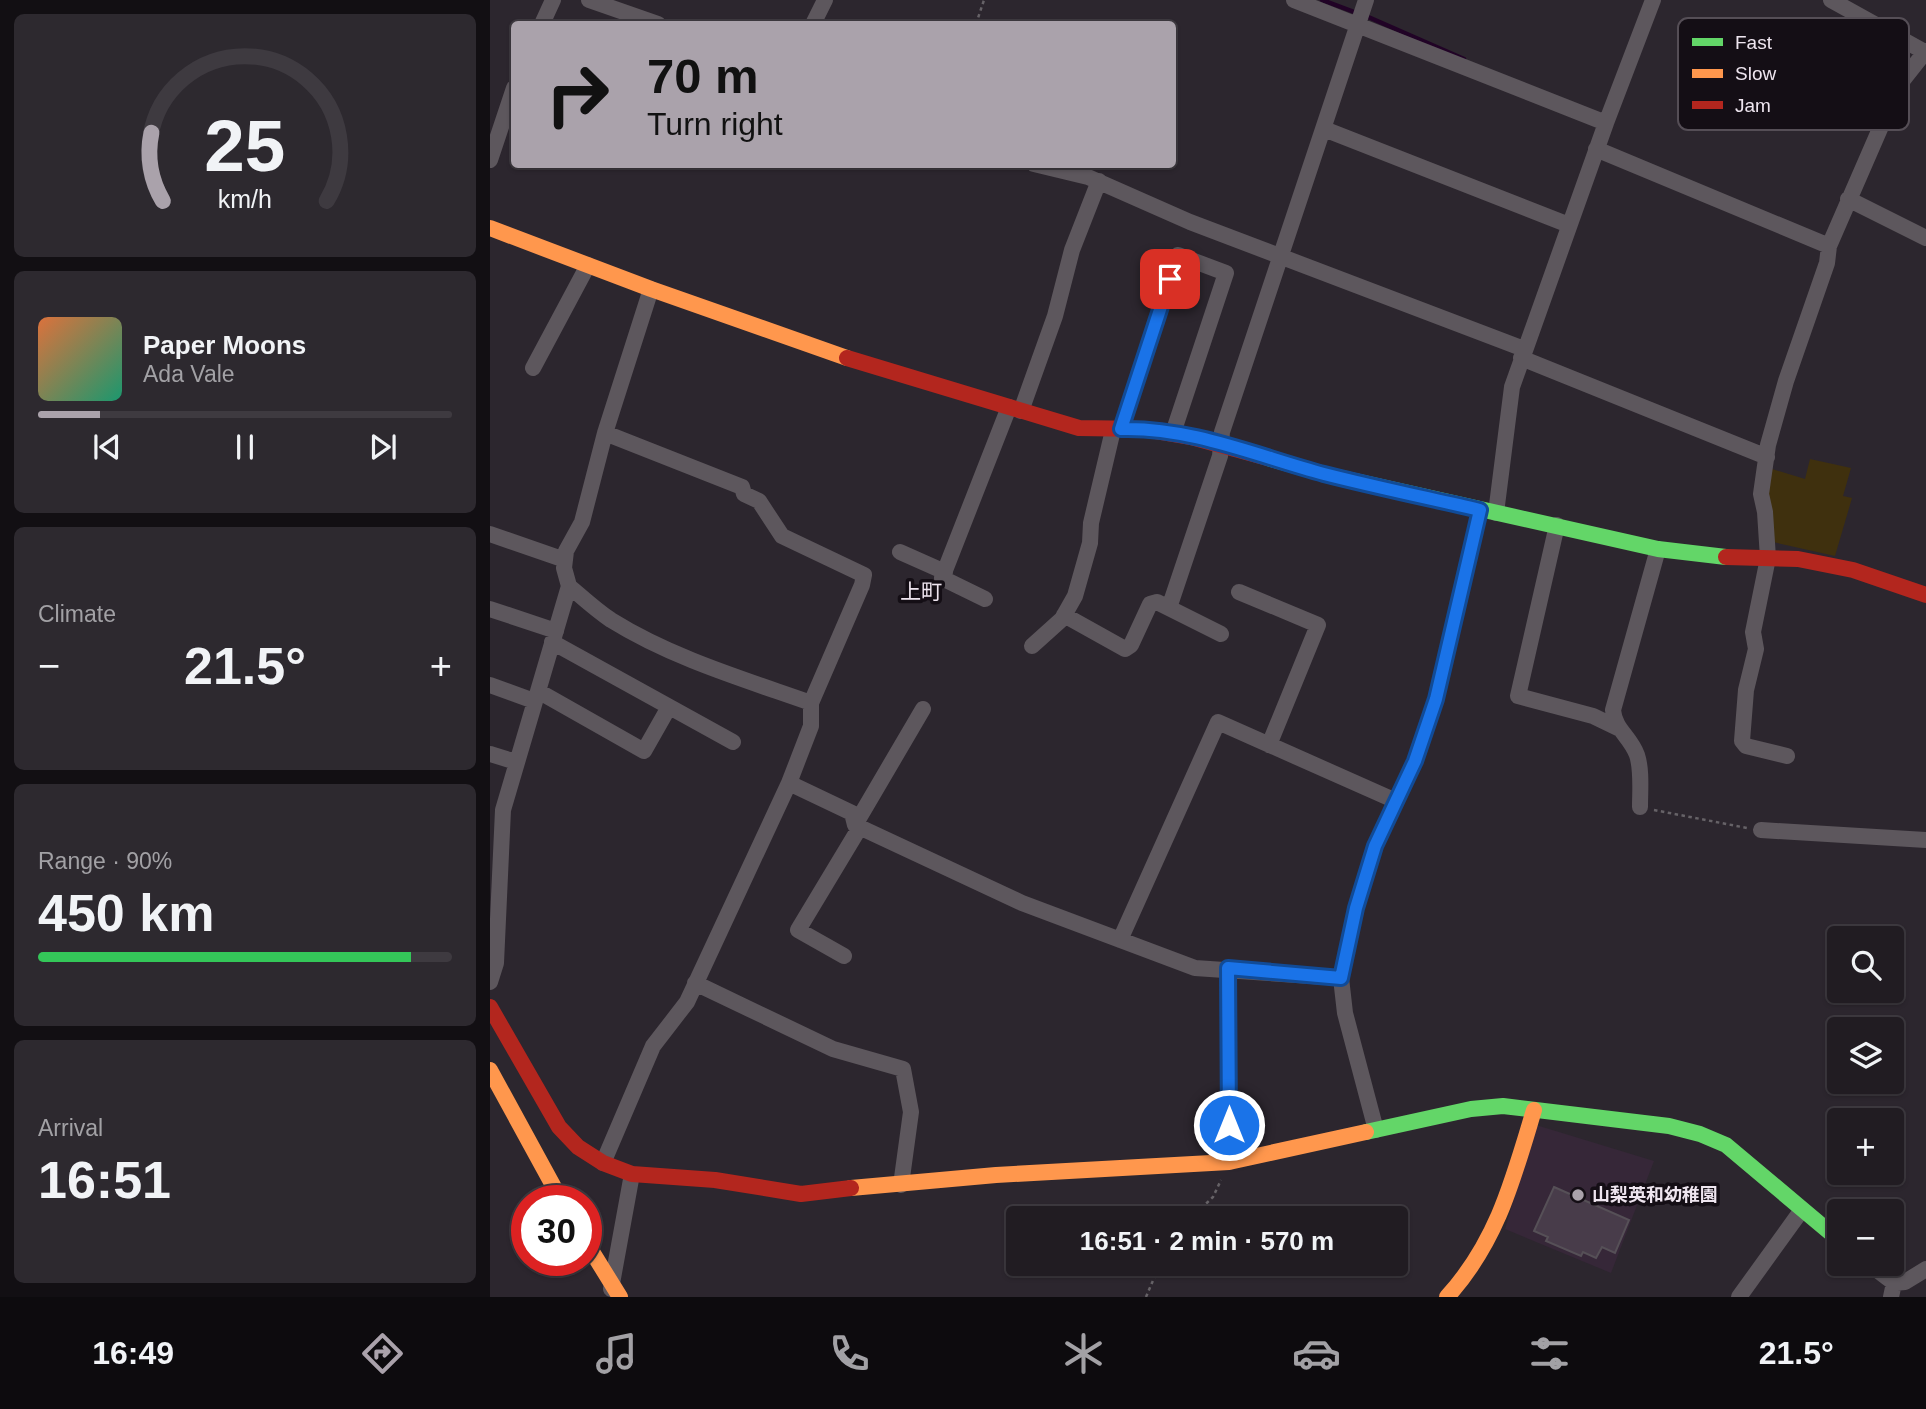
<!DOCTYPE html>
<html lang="en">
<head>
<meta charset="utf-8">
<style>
  :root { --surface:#211c22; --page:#2d292f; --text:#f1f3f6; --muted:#a2a1a5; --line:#3e3a40; --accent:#aaa2ab }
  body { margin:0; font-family:Helvetica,"Noto Sans JP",sans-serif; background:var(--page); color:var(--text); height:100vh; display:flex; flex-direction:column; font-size:26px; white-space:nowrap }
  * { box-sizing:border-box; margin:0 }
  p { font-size:23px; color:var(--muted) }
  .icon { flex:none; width:38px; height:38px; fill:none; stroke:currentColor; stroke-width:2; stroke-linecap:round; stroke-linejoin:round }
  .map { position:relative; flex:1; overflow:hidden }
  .panel { display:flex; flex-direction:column; gap:14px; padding:14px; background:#120f13; width:490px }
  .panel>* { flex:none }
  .hud { position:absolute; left:21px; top:21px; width:665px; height:147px; border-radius:7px; box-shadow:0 2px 5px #0004,0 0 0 2px var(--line); background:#aaa2ab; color:#111; overflow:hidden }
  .buttons { position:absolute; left:1337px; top:926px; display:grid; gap:14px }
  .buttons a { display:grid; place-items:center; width:77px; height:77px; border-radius:7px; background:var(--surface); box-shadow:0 2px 5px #0004,0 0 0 2px var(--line); font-size:35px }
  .speed { position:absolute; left:21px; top:1185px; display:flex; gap:14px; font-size:35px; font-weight:700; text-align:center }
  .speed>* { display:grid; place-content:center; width:91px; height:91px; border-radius:50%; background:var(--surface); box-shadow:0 2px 5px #0004,0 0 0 2px var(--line); line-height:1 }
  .speed .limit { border:10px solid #d22; background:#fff; color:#111 }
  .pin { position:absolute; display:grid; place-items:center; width:60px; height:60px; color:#fff; margin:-30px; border-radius:14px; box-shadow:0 4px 10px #0006 }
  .me { position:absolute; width:77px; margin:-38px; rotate:0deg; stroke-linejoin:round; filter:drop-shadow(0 0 5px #0008) }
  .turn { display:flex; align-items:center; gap:24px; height:147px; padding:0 21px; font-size:32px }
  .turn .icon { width:91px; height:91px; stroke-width:2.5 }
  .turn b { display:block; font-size:49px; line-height:60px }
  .big { font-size:52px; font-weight:700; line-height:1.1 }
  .panel .tile { flex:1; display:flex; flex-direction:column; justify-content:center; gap:10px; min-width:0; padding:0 24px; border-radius:10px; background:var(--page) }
  .panel .dial { align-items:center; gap:0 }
  .dial svg { height:182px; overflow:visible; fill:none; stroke:var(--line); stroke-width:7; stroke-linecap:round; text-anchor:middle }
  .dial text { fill:var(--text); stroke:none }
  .song { display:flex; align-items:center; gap:21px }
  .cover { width:84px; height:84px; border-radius:10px; background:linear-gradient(135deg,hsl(20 70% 55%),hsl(160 70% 35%)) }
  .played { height:7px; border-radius:4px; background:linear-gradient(90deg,var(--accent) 15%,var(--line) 15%) }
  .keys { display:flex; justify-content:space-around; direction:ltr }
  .heat { display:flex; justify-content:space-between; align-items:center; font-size:38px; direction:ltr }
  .charge { height:10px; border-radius:5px; background:linear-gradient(90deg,#34c759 90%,var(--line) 0) }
  .trip { position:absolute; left:516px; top:1206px; width:402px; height:70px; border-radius:7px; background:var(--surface); box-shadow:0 2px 5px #0004,0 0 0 2px var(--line); font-weight:700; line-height:70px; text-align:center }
  .dock { display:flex; height:112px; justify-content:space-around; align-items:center; background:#0d0b0e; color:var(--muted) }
  .dock .icon { width:49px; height:49px }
  .dock .current { color:var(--accent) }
  .dock b { font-size:32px; color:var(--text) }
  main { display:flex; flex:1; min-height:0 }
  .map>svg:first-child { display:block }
</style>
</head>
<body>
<main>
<section class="panel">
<div class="tile dial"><svg viewBox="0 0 100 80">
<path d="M14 69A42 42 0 1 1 86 69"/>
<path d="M14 69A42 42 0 0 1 9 39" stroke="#aaa2ab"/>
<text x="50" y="56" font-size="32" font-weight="700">25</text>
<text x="50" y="72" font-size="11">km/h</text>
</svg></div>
<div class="tile">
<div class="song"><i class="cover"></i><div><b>Paper Moons</b><p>Ada Vale</p></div></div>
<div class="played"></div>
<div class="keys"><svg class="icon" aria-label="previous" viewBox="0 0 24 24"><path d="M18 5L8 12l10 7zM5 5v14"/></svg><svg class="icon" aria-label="pause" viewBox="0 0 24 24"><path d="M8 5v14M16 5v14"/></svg><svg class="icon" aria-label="next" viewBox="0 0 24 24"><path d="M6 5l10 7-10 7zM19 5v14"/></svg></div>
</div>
<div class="tile"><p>Climate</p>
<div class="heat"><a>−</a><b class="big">21.5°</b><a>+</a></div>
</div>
<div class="tile"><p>Range · 90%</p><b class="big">450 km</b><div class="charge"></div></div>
<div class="tile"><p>Arrival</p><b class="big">16:51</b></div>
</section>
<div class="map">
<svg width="1436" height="1297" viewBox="0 0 1436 1297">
  <rect width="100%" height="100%" fill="#2c262e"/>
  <path fill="#362738" d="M1046 1125 1164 1161 1121 1273 1015 1229Z"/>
  <path fill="#3f300e" d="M1320 459 1361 468 1353 496 1362 498 1345 556 1283 542 1277 489 1282 469 1315 479Z"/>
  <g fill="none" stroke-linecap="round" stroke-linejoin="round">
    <path stroke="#210326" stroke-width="4.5" d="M832 0 867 13
      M876 16 974 59"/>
  </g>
  <path fill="#483c4a" stroke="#565057" stroke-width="2" d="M1064 1187 1139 1220 1125 1253 1112 1247 1106 1258 1093 1252 1091 1256 1056 1241 1058 1237 1044 1231Z"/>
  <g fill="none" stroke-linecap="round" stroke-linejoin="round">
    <path stroke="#666267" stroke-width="2.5" stroke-dasharray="3.5 3.5" stroke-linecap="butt" d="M486 24 494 0
      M1164 810 1257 828
      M701 1218 723 1197 731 1180
      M656 1297 670 1264"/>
    <path stroke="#5d575d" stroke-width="16" d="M99 0 168 24
      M804 0 1116 123
      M1341 0 1435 52
      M52 24 63 0
      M323 24 335 0
      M834 129 1079 225
      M1106 149 1339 246
      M0 160 24 88
      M544 164 598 177 700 222 1034 349
      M1358 199 1436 238
      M1031 358 1277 457
      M43 368 98 265
      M531 411 565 316 582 250 609 181
      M631 429 688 255 736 273 683 433
      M1006 513 1022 387 1116 123 1163 0
      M1067 525 1028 696 1103 716 1130 729
      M0 534 75 560
      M410 552 455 572
      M79 586C92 597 106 610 121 620 182 658 253 679 321 703
      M749 592 828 625 779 745
      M495 599 452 578 519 407
      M679 608 730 456 732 432 876 0
      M0 609 66 631
      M574 615 635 649 641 645 660 604 667 602 731 634
      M62 642 243 742
      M542 646 572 619 585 596 600 543 601 523 623 430
      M0 685 44 701
      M48 691 154 751 179 707
      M0 754 26 762
      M1297 756 1256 746 1252 741 1256 690 1266 649 1263 632 1278 558 1275 512 1271 494 1278 445 1296 381 1337 263 1339 246 1409 85 1436 51
      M299 783 362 813 365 825 532 903 705 968 851 978
      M1150 807C1150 791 1152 770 1147 755 1140 736 1125 730 1123 710L1168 549
      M365 825 433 709
      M1271 830 1436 840
      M630 940 728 722 906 801
      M354 956 308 930 370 827
      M739 968V1162
      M0 982 6 963 13 810 79 586 74 568 76 551 92 522 115 433 161 289
      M205 983 343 1049 413 1069 421 1112 411 1185
      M886 1130 855 1013 851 978 866 908 885 846 925 761 946 699 990 510
      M113 1163 163 1046 197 1002 299 783 321 726V703L372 585 374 575 292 536 269 501 254 494 252 487 115 433
      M1379 1264 1404 1283 1401 1297
      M1404 1283 1415 1282 1436 1269
      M121 1289 142 1174
      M1249 1297 1311 1211"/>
    <path stroke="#63d668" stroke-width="16" d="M778 458 834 474 1168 549 1236 557
      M876 1132 981 1109 1013 1106 1179 1126 1210 1134 1236 1145 1349 1240"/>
    <path stroke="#ff974d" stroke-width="16" d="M0 228 161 289 357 358
      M0 1070 71 1200
      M361 1188 506 1175 739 1162 876 1132
      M96 1242 130 1297
      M957 1297C1007 1242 1023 1180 1044 1110"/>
    <path stroke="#b3261e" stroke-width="16" d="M357 358 589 428 654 429 701 437 778 458
      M1236 557 1308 559 1363 570 1436 595
      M0 1007 69 1127 88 1147 113 1163 142 1174 225 1180 311 1194 361 1188"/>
  </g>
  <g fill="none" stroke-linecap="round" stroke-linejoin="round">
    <defs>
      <path id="route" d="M680 279 631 429C701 427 767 456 834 474 885 487 938 498 990 510L946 699 925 761 885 846 866 908 851 978 738 968 739 1125"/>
    </defs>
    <use href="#route" stroke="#114b97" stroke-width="18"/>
    <use href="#route" stroke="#1a73e8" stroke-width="12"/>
  </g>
  <circle fill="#aaa2ab" stroke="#140e15" stroke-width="2.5" cx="1088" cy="1195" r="7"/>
  <g text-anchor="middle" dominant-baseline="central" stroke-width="7" stroke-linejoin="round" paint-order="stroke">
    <g font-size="18" font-weight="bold" fill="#eee5ef" stroke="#140e15" text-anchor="start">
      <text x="1102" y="1195">山梨英和幼稚園</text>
    </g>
    <g font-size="21" fill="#eee5ef" stroke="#140e15">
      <text x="431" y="591">上町</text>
    </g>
  </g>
  <rect x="1188" y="18" width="231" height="112" rx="10" fill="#140e15" stroke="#554e56" stroke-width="2"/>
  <rect x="1202" y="38" width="31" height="8" fill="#63d668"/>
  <rect x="1202" y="69" width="31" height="9" fill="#ff974d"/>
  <rect x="1202" y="101" width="31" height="8" fill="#b3261e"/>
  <g font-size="19" fill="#eee5ef">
    <text x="1245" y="49">Fast</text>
    <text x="1245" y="80">Slow</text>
    <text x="1245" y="112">Jam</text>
  </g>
</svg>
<div class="buttons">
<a><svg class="icon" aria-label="search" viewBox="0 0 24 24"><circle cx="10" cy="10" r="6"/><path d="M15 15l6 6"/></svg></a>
<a><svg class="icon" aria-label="layers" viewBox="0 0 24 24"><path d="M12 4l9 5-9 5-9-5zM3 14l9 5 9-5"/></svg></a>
<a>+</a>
<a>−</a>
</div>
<div class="speed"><div class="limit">30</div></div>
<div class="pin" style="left:680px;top:279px;background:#d93025"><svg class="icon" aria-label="arrive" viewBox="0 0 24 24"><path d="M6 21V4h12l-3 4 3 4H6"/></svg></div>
<svg class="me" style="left:739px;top:1125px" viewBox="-20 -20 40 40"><circle r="17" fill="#1a73e8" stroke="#fff" stroke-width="3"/><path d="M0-11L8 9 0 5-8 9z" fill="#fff"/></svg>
<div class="trip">16:51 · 2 min · 570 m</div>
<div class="hud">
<div class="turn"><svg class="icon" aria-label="right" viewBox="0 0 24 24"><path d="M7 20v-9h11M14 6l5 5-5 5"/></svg><div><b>70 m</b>Turn right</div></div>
</div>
</div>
</main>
<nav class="dock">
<b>16:49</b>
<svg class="icon current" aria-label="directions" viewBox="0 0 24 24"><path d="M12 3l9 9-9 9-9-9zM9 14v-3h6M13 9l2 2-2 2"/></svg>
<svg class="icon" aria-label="music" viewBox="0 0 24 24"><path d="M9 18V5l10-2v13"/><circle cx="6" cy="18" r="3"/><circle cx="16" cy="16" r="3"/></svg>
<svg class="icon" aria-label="phone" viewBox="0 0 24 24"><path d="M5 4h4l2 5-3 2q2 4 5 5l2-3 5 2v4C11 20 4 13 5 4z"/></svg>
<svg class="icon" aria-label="climate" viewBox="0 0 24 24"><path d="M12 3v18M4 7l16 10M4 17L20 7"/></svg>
<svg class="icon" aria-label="car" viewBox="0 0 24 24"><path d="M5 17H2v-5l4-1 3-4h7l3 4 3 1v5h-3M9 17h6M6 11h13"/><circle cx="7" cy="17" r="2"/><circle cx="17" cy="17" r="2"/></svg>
<svg class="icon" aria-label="filters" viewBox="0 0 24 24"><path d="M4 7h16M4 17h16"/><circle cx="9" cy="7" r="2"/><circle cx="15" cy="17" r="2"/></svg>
<b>21.5°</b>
</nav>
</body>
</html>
